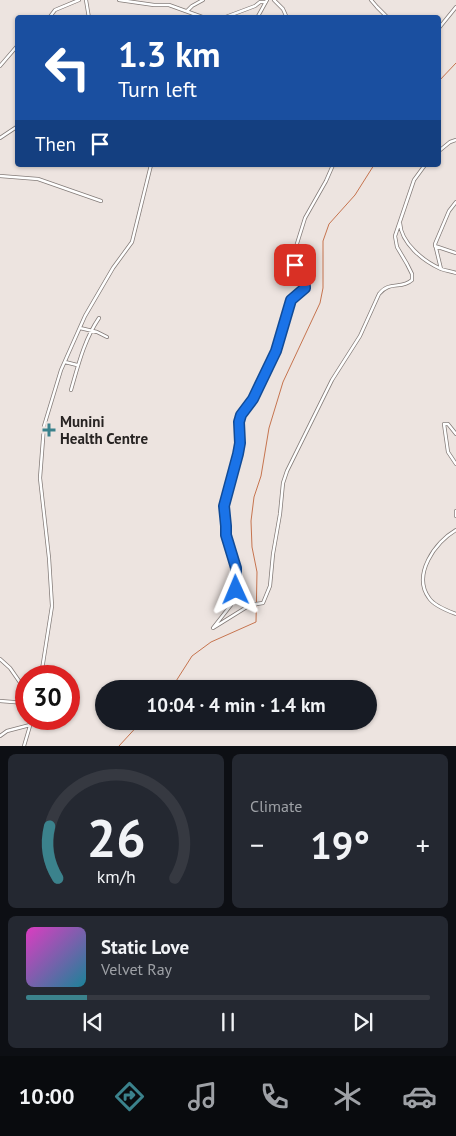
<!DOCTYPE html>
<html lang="en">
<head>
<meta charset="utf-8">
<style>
  :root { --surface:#171b24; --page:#242831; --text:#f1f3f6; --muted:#9ea1a6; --line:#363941; --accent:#3b828c }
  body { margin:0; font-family:"PT Sans",sans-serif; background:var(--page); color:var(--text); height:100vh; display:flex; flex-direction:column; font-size:19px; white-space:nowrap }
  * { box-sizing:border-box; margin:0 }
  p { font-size:16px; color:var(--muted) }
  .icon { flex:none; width:28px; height:28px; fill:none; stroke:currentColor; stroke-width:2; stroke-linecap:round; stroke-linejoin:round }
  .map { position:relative; height:746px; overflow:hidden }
  .sheet { display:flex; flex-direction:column; gap:8px; padding:8px; background:#0d0f14; flex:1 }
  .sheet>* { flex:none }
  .top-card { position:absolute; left:15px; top:15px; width:426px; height:152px; border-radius:5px; box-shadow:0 1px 4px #0004; background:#1a4fa0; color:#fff; overflow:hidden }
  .speed { position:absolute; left:15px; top:665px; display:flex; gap:10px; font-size:25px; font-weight:700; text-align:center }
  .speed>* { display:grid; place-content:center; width:65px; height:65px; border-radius:50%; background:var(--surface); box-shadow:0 1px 4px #0004; line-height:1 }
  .speed .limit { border:8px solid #d22; background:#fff; color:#111 }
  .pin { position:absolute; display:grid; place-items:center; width:42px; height:42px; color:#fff; margin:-21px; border-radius:10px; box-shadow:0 2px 8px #0006 }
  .me { position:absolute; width:55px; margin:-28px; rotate:359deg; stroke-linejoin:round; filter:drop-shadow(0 0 4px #0008) }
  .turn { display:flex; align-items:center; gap:18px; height:105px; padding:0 20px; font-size:22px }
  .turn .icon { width:65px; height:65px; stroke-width:2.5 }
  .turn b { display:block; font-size:35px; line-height:42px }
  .then { display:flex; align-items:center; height:48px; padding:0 20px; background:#0003; gap:10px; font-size:19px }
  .big { font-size:38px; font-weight:700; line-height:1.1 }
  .sheet .tile { flex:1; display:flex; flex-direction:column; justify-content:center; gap:8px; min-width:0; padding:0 18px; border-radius:8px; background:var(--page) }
  .sheet .dial { align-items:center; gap:0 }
  .dial svg { height:130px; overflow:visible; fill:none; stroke:var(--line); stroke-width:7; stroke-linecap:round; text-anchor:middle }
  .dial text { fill:var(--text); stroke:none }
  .song { display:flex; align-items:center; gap:15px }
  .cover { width:60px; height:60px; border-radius:8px; background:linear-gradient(135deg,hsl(310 70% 55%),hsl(190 70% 35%)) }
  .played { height:5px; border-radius:2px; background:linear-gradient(90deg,var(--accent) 15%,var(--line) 15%) }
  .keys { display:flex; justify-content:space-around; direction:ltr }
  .heat { display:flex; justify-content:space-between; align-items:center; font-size:28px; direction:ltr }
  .sheet .tiles { flex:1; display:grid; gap:8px; grid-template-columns:1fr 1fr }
  .tile:last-child { grid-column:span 2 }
  .trip { position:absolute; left:95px; top:680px; width:282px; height:50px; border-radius:25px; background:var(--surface); box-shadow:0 1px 4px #0004; font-weight:700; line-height:50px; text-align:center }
  .tabs { display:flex; height:80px; justify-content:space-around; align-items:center; background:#090b0e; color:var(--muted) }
  .tabs .icon { width:35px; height:35px }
  .tabs .active { color:var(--accent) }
  .tabs b { font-size:22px; color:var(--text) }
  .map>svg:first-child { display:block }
</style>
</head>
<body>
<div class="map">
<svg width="456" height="746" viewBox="0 0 456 746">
  <rect width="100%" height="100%" fill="#ede4e0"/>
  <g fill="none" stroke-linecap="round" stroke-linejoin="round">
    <path stroke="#c6744f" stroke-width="1" d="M439 81 456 63
      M171 689 192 656 211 642 256 622 257 572 252 547 251 521 254 497 261 476 269 428 283 382 320 303 323 288V241L329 224 355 195 374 165
      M119 746 142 721"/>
    <defs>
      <path id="street" d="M86 0 89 18
        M119 0 154 5H169L205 18
        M274 0 283 9 287 18
        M371 0 377 7 388 18
        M187 11 192 6 203 0
        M49 18 55 10 79 0
        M223 18 255 6 260 2H266
        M257 18 267 0
        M439 28 456 7
        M0 66 18 45
        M0 138 18 126
        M439 151 450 142 456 140
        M0 176 38 179 101 201
        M400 223C401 243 423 261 441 269 446 271 451 271 456 273
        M435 246 456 253
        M441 269 435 244 449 211 456 202
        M80 328 97 332 107 337
        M65 362 77 365
        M71 390C78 366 84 340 99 318
        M456 434 448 424H444L448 452 456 464
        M456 511V516
        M456 530C435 542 412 575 429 598 434 606 448 611 456 614
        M213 628 250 605 263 603 270 586 273 554 280 514 283 483 287 471 332 380 360 336 379 294C390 280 401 290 412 280V274L407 264 397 247 395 236 414 180 425 165
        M213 628 231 605 237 588 236 568 226 535 224 506 238 454 240 443 239 422 241 415 253 399 276 351 291 300 305 288V283L295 267V250L305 218 326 181 333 165
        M0 659 10 668 26 691
        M41 676 52 606 49 558 40 478 44 426 61 370 85 316 113 268 132 242 151 165
        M0 701 26 703
        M0 736 7 731 30 725
        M24 746 32 719"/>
    </defs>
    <use href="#street" stroke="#837b78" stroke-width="4"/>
    <use href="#street" stroke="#fff" stroke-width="2.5"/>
  </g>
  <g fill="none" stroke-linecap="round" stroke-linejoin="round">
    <defs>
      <path id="route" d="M236 590V568L226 535V526L224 506 238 454 240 443 239 422 241 415 253 399 276 351 291 300 305 288C306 279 296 274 295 265"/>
    </defs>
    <use href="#route" stroke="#114b97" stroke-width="12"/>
    <use href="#route" stroke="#1a73e8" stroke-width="9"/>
  </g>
  <path fill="#3b828c" stroke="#ede4e0" stroke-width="2" d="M46.5 422.5h5v5h5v5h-5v5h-5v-5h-5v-5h5z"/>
  <g text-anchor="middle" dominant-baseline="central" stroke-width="5" stroke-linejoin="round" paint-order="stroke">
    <g font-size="15" font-weight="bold" fill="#282423" stroke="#ede4e0" text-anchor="start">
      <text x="60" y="421">Munini<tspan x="60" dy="17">Health Centre</tspan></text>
    </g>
  </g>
</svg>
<div class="speed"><div class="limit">30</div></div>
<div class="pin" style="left:295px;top:265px;background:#d93025"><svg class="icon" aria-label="arrive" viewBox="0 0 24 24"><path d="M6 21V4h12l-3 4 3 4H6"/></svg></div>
<svg class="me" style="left:236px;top:590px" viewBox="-20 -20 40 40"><path d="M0-17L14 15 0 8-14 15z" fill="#1a73e8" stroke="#fff" stroke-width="4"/></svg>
<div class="trip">10:04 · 4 min · 1.4 km</div>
<div class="top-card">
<div class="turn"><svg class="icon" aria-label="left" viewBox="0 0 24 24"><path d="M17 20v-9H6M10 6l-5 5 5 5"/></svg><div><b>1.3 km</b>Turn left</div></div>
<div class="then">Then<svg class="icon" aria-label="arrive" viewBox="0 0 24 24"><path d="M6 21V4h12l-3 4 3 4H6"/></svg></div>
</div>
</div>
<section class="sheet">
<div class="tiles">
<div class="tile dial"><svg viewBox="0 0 100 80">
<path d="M14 69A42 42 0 1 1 86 69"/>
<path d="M14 69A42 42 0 0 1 9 37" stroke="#3b828c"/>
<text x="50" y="56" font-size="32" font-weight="700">26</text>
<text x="50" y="72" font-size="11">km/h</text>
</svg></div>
<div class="tile"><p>Climate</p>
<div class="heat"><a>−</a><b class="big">19°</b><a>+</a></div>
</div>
<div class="tile">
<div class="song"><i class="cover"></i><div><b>Static Love</b><p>Velvet Ray</p></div></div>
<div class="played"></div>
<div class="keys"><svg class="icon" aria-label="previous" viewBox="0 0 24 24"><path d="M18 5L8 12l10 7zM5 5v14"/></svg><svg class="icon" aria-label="pause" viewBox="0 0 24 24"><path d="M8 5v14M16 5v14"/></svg><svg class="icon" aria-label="next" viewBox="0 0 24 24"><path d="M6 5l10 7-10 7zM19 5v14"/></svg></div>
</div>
</div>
</section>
<nav class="tabs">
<b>10:00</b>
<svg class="icon active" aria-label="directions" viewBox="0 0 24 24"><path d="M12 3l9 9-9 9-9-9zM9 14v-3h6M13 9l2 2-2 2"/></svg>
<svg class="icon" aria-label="music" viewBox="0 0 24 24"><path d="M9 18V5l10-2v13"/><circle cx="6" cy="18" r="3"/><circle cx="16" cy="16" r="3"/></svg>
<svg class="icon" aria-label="phone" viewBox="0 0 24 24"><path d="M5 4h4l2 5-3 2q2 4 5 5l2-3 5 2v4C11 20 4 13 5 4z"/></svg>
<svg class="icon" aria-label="climate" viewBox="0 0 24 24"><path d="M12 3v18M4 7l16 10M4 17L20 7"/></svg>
<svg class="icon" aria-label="car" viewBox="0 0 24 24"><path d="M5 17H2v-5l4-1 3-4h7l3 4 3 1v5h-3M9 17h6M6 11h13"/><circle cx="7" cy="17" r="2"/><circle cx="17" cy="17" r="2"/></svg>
</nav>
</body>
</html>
